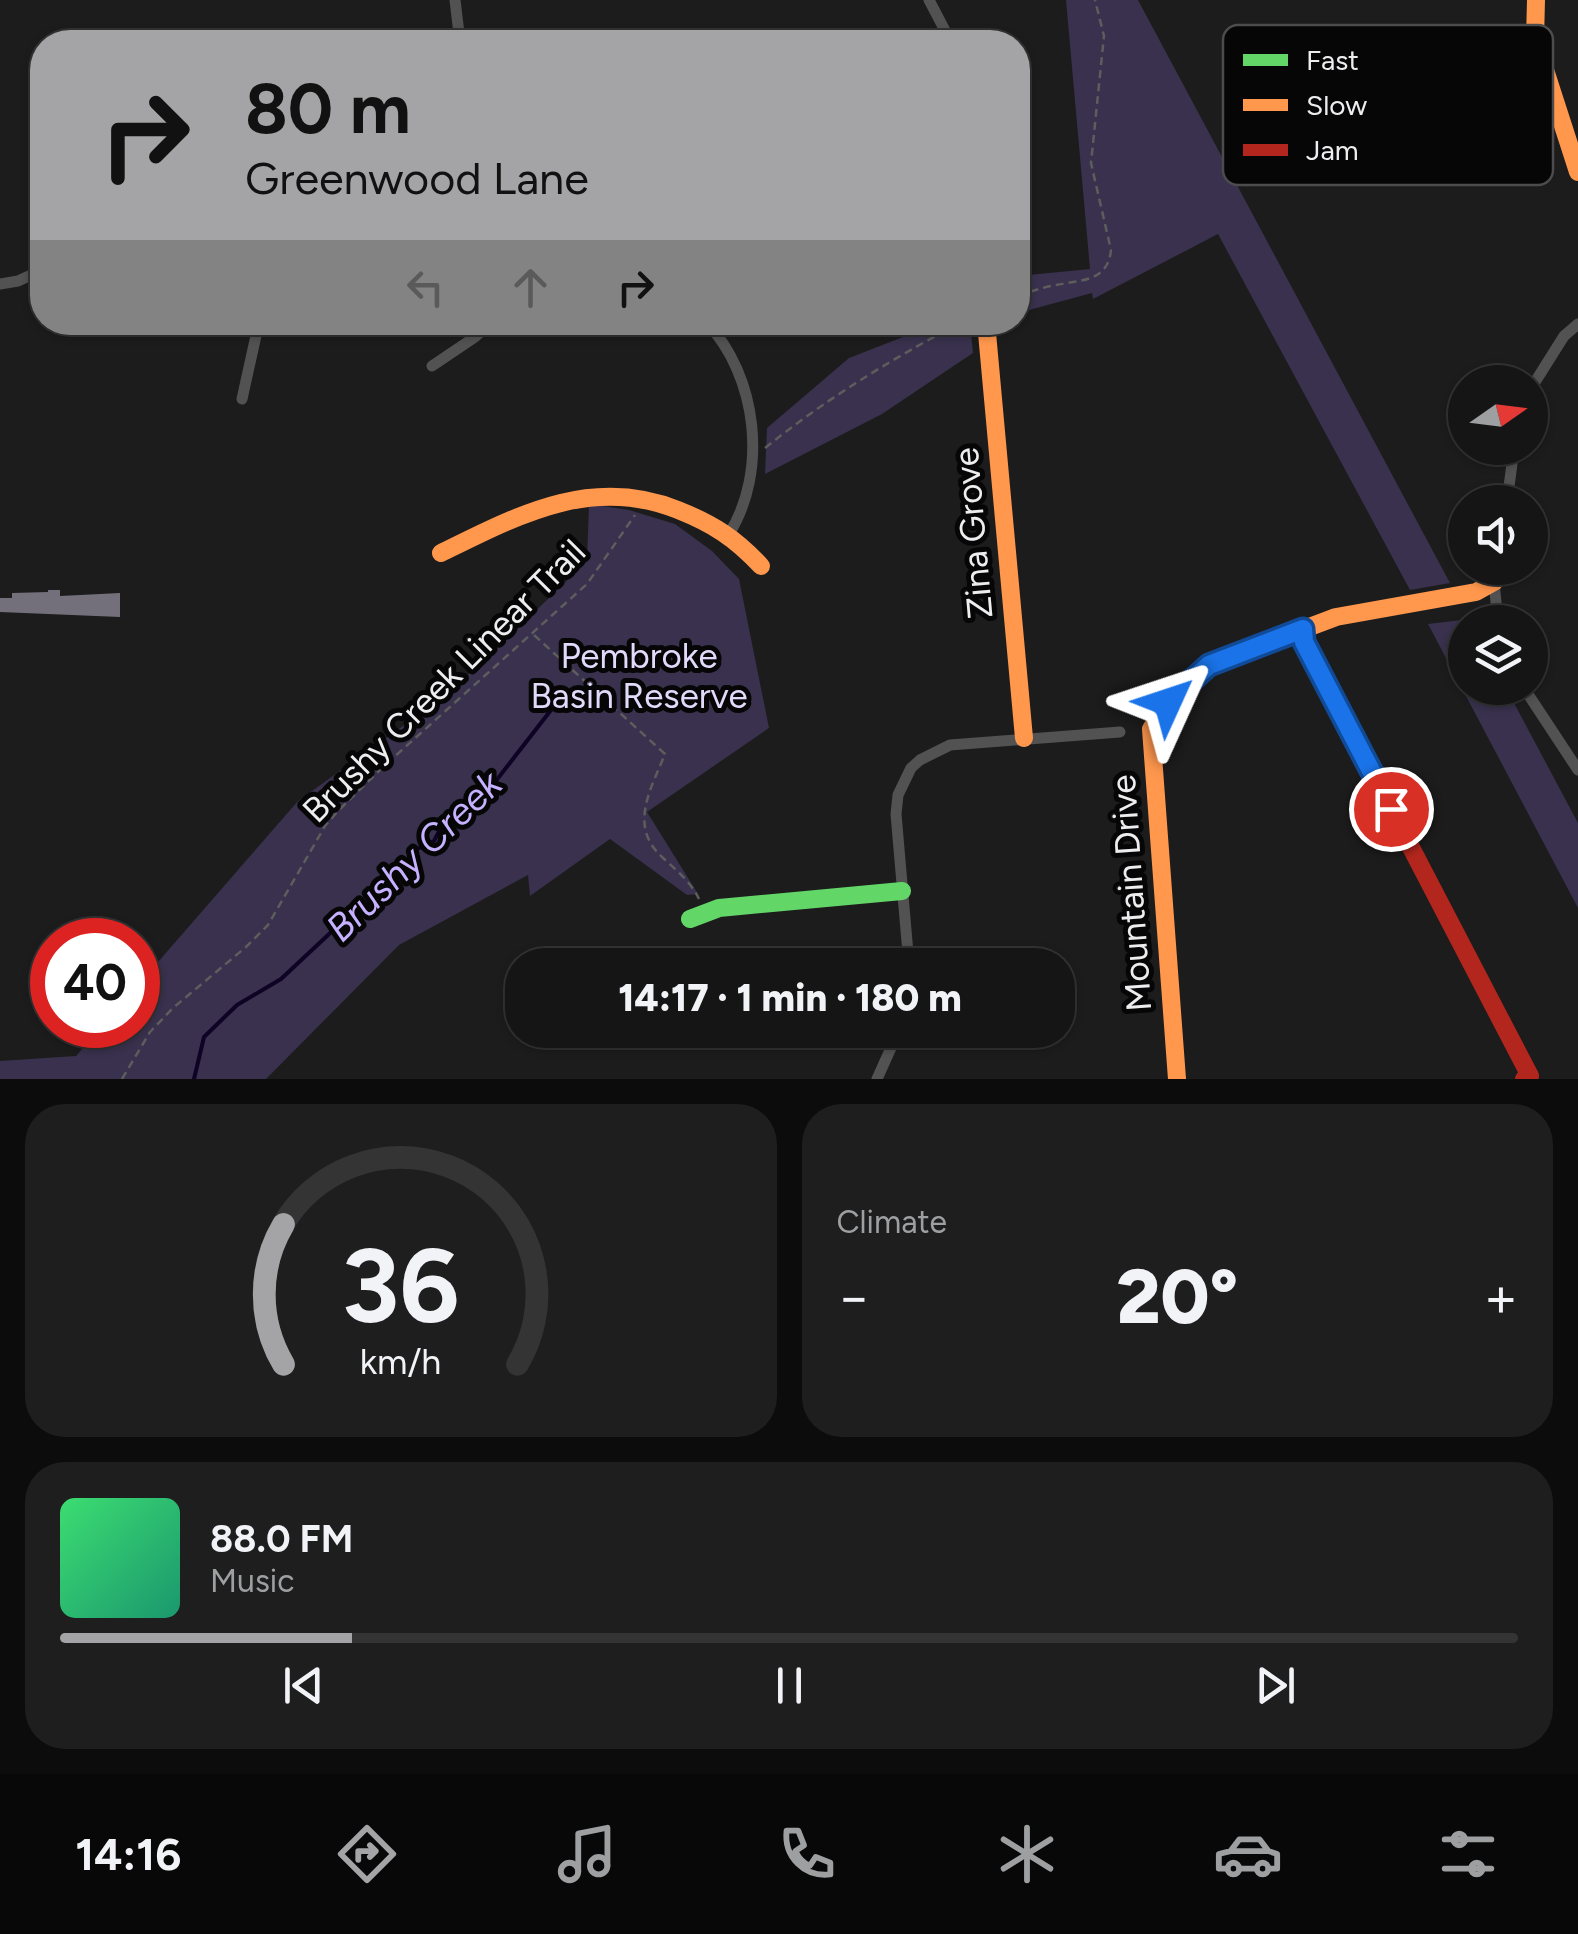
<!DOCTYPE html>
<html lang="en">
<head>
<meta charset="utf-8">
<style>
  :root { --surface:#151516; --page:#1e1e1f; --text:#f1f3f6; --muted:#9d9fa1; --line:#343435; --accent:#a4a4a6 }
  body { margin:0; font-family:Figtree,sans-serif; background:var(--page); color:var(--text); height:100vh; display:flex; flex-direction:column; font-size:38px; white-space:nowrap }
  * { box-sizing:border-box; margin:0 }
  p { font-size:32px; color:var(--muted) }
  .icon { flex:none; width:55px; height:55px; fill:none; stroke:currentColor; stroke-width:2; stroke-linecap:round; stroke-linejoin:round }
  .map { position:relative; height:1079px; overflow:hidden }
  .side { display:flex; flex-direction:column; gap:25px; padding:25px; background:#0c0c0c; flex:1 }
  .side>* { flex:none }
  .top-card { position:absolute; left:30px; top:30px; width:1000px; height:305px; border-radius:40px; box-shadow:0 2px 8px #0004,0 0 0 2px var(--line); background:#a4a4a6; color:#111; overflow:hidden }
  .needle { width:65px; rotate:76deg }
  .tools { position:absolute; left:1448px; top:365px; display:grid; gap:20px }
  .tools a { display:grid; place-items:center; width:100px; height:100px; border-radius:50%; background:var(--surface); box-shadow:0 2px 8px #0004,0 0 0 2px var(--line); font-size:50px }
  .speed { position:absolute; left:30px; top:918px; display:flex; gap:20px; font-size:50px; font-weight:700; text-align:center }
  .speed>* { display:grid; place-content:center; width:130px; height:130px; border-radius:50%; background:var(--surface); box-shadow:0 2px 8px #0004,0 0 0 2px var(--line); line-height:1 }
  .speed .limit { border:15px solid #d22; background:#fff; color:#111 }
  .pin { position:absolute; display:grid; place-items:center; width:85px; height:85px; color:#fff; margin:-42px; border:5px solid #fff; border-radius:50%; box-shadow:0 2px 10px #0007 }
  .me { position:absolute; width:110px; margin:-55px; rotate:48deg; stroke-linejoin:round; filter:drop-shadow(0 0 8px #0008) }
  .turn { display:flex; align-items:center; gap:35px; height:210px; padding:0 50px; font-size:45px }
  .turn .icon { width:130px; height:130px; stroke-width:2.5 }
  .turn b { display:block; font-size:70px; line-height:85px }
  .lanes { display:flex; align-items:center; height:95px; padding:0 50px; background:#0003; justify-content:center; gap:50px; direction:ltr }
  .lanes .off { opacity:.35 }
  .big { font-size:75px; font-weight:800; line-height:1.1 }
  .side .card { flex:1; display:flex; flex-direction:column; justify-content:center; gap:15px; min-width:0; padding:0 35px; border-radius:40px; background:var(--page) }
  .side .dial { align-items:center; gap:0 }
  .dial svg { height:260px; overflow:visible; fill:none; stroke:var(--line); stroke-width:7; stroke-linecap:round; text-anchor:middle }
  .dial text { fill:var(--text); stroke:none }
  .song { display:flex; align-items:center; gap:30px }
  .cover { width:120px; height:120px; border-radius:15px; background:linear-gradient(135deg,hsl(140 70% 55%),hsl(160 70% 35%)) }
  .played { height:10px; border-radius:5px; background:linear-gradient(90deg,var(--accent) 20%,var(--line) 20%) }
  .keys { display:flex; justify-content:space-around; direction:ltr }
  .heat { display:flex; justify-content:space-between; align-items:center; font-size:55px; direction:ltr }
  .side .tiles { flex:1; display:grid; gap:25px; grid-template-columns:1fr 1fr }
  .card:last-child { grid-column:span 2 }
  .trip { position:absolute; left:505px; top:948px; width:570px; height:100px; border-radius:40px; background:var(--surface); box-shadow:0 2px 8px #0004,0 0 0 2px var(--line); font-weight:800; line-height:100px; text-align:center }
  .tab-bar { display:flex; height:160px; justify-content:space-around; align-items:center; background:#080809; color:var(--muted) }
  .tab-bar .icon { width:70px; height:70px }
  .tab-bar .selected { color:var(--accent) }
  .tab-bar b { font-size:45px; color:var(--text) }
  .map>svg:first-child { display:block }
</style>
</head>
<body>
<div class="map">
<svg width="1578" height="1079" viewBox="0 0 1578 1079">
  <rect width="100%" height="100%" fill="#1c1c1d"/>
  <path fill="#39314d" d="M1066 0H1138L1450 583 1410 590 1218 234 1093 299 1092 293 1018 313V276L1090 269Z
    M939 323H970L973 353 882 414 765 474 767 428 849 358Z
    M589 504 629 510 675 524 712 551 739 579 769 728 647 812 698 894 687 895 610 839 530 896 528 875 399 945 266 1079H0V1061L76 1056 103 1025H138V985L298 801 435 703 486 659 587 561Z
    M1470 619 1472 622H1465V688H1506L1578 823V908L1428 624Z"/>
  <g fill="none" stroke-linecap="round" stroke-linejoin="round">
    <path stroke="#0e0324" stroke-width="4" d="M194 1079 204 1037 237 1005 281 979 343 921 391 889 413 851 434 841 448 814 478 804 551 710"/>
  </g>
  <path fill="#73707c" d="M48 590H60V596L120 593V617L0 612V598H12V593L48 592Z"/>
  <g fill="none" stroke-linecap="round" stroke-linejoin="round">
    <path stroke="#5d5d5e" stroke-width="2.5" stroke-dasharray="8 5" stroke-linecap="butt" d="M1018 295C1031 292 1043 287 1056 285 1080 280 1108 282 1111 250L1091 163 1104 36 1095 0
      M765 448C826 399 893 358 962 322
      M534 635 665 754C651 789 628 826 662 857 676 870 691 882 699 899
      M122 1079 150 1032 173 1008 246 947 268 925 325 826 338 811 383 767 587 584 635 515"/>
    <path stroke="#525252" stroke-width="11" d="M455 0 460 42
      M929 0 951 42
      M0 284 18 281 42 270
      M706 322C758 376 768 472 729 534
      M432 366 475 337 491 322
      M1530 390 1564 336 1578 324
      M242 399 259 322
      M1507 502 1514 448
      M1498 568 1494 582 1498 622
      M1524 688 1578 770
      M909 965 896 814 898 795 911 768 920 760 950 745 1120 732
      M877 1079 899 1030"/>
    <path stroke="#63d668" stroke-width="18" d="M690 919 719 908 902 891"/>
    <path stroke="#ff974d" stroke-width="18" d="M1536 0 1535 39 1578 172
      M986 322 1024 738
      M441 553C518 515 592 475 678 510 713 524 735 538 761 566
      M1177 1079 1151 729 1168 702 1209 665 1336 617 1476 592 1494 582"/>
    <path stroke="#b3261e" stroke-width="18" d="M1303 629 1304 642 1530 1076 1524 1079"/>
  </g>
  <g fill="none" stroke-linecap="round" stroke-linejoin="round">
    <defs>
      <path id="route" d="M1168 702 1209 665 1303 629 1304 642 1391 809"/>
    </defs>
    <use href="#route" stroke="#114b97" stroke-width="25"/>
    <use href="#route" stroke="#1a73e8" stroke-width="18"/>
  </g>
  <g text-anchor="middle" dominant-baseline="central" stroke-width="10" stroke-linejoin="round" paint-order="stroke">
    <g font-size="35" fill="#ededef" stroke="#070607">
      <text transform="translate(973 533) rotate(-95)">Zina Grove</text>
      <text transform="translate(444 681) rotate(-45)">Brushy Creek Linear Trail</text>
      <text transform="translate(1131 893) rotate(-94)">Mountain Drive</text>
    </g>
    <g font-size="35" fill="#e1dafa" stroke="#070607">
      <text x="639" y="656">Pembroke<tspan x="639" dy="40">Basin Reserve</tspan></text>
    </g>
    <g font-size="38" font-style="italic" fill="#c5b1ff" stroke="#070607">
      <text transform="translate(414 856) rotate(-44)">Brushy Creek</text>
    </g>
  </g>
  <rect x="1223" y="25" width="330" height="160" rx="15" fill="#070607" stroke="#4c4b4d" stroke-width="2.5"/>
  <rect x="1243" y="54" width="45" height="12" fill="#63d668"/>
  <rect x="1243" y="99" width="45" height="12" fill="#ff974d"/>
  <rect x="1243" y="144" width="45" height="12" fill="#b3261e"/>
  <g font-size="28" fill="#ededef">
    <text x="1306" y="70">Fast</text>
    <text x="1306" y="115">Slow</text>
    <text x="1306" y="160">Jam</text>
  </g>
</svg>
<div class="tools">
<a><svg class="needle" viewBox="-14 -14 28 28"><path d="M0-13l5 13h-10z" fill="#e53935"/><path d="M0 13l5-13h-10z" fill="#9d9fa1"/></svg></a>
<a><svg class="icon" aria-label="sound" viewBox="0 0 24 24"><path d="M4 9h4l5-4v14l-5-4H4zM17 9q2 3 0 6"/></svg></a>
<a><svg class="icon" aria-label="layers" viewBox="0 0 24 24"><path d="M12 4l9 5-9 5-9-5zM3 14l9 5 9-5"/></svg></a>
</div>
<div class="speed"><div class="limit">40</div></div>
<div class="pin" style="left:1391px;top:809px;background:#d93025"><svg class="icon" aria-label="arrive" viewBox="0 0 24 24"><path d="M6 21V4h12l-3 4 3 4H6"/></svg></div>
<svg class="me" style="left:1168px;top:702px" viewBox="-20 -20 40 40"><path d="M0-17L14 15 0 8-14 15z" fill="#1a73e8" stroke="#fff" stroke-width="4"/></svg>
<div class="trip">14:17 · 1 min · 180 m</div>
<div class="top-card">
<div class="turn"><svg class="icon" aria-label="right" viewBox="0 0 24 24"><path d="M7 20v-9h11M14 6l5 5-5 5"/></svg><div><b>80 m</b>Greenwood Lane</div></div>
<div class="lanes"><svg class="icon off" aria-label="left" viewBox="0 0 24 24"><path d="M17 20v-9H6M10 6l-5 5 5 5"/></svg><svg class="icon off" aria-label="ahead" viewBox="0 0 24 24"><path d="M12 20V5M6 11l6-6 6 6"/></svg><svg class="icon" aria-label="right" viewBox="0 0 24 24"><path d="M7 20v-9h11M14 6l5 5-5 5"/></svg></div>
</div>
</div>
<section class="side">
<div class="tiles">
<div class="card dial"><svg viewBox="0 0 100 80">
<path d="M14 69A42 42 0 1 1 86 69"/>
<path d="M14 69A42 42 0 0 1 14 26" stroke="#a4a4a6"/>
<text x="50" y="56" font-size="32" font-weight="700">36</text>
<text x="50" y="72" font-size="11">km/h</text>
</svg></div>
<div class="card"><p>Climate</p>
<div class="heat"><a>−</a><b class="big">20°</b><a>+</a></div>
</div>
<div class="card">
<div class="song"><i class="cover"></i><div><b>88.0 FM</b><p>Music</p></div></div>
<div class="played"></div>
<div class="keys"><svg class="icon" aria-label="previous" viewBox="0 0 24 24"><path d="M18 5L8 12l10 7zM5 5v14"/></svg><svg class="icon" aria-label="pause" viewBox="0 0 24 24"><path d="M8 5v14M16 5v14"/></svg><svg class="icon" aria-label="next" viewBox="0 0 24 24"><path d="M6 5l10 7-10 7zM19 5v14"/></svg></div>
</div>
</div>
</section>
<nav class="tab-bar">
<b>14:16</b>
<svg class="icon selected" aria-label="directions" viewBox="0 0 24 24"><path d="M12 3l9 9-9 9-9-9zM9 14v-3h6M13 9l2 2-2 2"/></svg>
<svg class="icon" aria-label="music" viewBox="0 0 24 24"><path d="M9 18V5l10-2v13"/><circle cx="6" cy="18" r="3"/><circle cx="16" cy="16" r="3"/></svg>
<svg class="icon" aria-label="phone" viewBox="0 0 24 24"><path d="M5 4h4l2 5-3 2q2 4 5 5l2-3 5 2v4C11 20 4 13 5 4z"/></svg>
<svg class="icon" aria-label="climate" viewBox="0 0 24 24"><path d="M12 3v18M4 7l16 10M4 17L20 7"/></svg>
<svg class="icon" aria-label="car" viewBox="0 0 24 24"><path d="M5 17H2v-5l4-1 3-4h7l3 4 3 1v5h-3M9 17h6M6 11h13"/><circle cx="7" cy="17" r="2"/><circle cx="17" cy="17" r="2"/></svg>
<svg class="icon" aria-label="filters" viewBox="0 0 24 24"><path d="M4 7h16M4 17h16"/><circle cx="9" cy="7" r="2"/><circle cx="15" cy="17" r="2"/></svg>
</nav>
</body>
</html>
